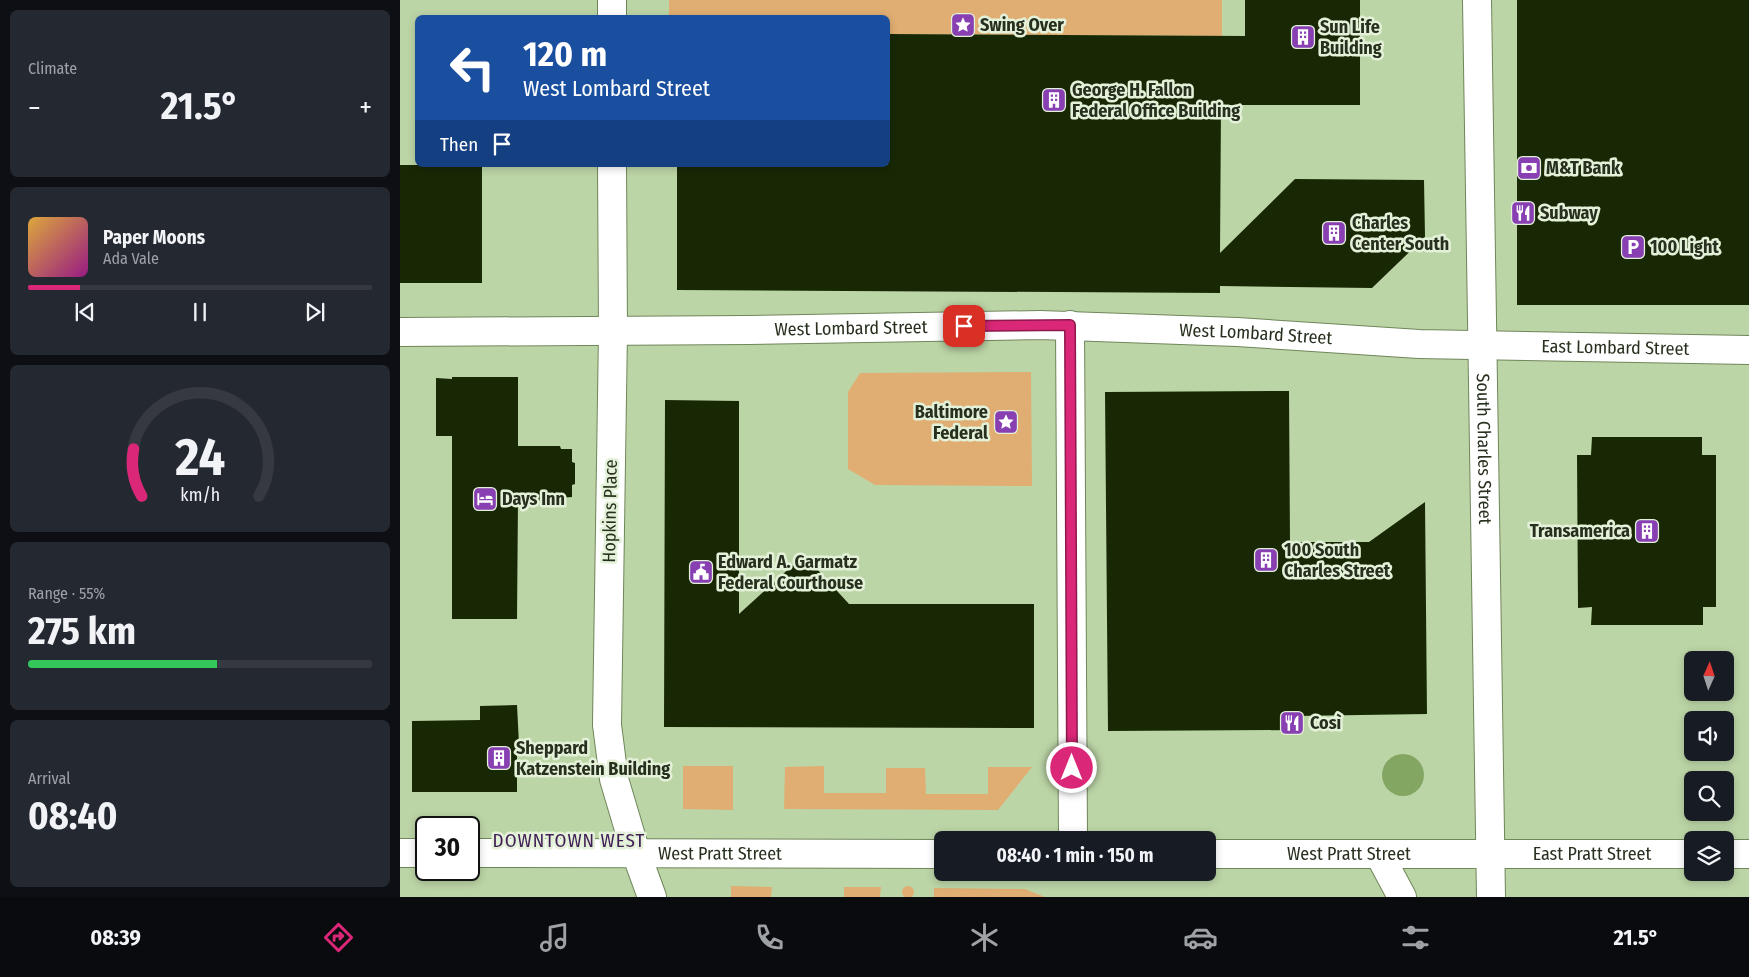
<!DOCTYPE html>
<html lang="en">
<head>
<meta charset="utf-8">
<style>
  :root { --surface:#171b24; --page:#242831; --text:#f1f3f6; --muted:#9ea1a6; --line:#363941; --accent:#db2777 }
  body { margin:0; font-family:"Fira Sans Condensed",sans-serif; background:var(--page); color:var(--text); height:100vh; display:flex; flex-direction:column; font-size:19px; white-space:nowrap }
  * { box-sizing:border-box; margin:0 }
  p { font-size:16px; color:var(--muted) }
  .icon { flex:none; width:28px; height:28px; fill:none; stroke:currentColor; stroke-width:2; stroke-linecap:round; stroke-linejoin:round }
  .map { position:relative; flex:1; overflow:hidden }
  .drawer { display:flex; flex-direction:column; gap:10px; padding:10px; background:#0d0f14; width:400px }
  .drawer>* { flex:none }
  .hud { position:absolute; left:15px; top:15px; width:475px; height:152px; border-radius:8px; box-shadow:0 2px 8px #0003; background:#1a4fa0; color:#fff; overflow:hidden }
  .needle { width:32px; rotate:3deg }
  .controls { position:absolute; left:1284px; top:651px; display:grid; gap:10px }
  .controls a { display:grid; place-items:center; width:50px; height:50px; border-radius:8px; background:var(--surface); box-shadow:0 2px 8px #0003; font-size:25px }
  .speed { position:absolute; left:15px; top:816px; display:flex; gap:10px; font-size:25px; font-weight:700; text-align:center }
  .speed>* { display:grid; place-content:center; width:65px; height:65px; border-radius:50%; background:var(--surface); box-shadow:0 2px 8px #0003; line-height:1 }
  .speed .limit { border:2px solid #111; border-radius:8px; background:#fff; color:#111 }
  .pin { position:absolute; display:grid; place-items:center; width:42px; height:42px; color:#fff; margin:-21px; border-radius:10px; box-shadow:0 2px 8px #0006 }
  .me { position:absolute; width:55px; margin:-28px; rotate:0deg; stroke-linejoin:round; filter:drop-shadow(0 0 4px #0008) }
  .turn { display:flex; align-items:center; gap:18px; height:105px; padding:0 25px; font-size:22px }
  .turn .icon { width:65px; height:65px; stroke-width:2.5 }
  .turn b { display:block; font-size:35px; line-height:42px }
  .then { display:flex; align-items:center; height:48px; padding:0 25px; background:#0003; gap:10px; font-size:19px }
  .big { font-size:38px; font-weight:700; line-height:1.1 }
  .drawer .widget { flex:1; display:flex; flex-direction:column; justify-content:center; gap:8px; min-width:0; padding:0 18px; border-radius:8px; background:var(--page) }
  .drawer .dial { align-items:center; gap:0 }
  .dial svg { height:130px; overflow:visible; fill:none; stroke:var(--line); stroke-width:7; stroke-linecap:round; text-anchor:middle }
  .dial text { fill:var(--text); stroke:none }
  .song { display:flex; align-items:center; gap:15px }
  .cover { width:60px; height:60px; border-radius:8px; background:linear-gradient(135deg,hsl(40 70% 55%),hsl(310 70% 35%)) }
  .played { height:5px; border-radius:2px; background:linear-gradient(90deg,var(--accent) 15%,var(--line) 15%) }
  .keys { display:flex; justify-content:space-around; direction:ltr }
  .heat { display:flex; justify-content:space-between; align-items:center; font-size:28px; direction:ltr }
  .charge { height:8px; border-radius:4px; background:linear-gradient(90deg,#34c759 55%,var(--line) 0) }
  .trip { position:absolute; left:534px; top:831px; width:282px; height:50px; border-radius:8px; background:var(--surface); box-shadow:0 2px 8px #0003; font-weight:700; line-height:50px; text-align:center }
  .menu { display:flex; height:80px; justify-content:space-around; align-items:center; background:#090b0e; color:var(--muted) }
  .menu .icon { width:35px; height:35px }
  .menu .selected { color:var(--accent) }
  .menu b { font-size:22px; color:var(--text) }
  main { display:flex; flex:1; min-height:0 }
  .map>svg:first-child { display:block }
</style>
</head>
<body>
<main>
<section class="drawer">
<div class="widget"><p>Climate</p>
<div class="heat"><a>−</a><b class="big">21.5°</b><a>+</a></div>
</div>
<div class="widget">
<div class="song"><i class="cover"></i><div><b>Paper Moons</b><p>Ada Vale</p></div></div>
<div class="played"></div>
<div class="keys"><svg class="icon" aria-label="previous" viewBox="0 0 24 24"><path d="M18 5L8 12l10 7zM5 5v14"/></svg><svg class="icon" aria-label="pause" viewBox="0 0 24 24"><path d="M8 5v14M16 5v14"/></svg><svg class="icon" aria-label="next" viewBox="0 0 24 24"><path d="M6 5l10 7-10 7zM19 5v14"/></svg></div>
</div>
<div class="widget dial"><svg viewBox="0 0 100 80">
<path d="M14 69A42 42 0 1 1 86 69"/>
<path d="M14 69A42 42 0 0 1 9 40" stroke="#db2777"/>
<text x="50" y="56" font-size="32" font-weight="700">24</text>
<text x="50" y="72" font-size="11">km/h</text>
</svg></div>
<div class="widget"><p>Range · 55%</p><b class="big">275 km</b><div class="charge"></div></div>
<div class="widget"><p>Arrival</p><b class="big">08:40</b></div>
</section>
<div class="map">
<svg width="1349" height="897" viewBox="0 0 1349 897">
  <rect width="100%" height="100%" fill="#bcd5a6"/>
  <path fill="#e0ae72" d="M269 0H822V36L488 34V18L269 17Z
    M631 372 632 486 475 485 448 469V392L460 373Z
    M283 766H333V810L283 809Z
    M424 766V793H486V768H525L526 794H588V767H632L598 810 384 809 385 767Z
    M502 892a6 6 0 1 1 12 0a6 6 0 1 1-12 0Z
    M331 886 372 887 371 897H331Z
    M444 887H481L480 897H444Z
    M534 888 625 889 645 897H534Z"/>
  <path fill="#84a663" d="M982 775a21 21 0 1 1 42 0a21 21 0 1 1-42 0Z"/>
  <path fill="#182805" d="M845 0H960V105H821L820 253 895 179 1024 180 1025 237 972 288 820 286V293L277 290V165H488V34L845 36Z
    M1117 0H1349V305H1117Z
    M0 165H82V283H0Z
    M52 377H118V446H160L161 449H172V462L175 463V484L172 485V497L160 498V501H118L117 619H52V436H36V378L52 379Z
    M889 391 890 542H969L1025 502 1027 714 895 716V730L708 731 705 392Z
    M265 400 339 401V614L404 555 449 604H634V728L264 727Z
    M1192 437H1302V455H1316V607H1303V625H1191L1192 607 1178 608 1177 455H1191Z
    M117 705 119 744H117V792H12V721L80 720V706Z"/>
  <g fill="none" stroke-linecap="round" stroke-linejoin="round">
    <defs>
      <path id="street" d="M670 325 673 840
        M979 854 1002 897"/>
      <g id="secondary">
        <path d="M212 0V18"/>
        <path id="s1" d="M1077 0 1091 897"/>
        <path d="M212 165 213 331 207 725 214 779 236 853 252 897"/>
      </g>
      <g id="primary">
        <path id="s2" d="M0 332 348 330 640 325 837 332 1019 344 1349 350"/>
        <path d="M0 853H26"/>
        <path id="s3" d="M69 853 542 854"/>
        <path id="s4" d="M808 854H1292"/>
        <path d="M1325 854H1349"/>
      </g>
    </defs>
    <use href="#street" stroke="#70865b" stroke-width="30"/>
    <use href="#secondary" stroke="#70865b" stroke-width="30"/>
    <use href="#primary" stroke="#70865b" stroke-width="30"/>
    <use href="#street" stroke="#fff" stroke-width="28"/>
    <use href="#secondary" stroke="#fff" stroke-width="28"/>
    <use href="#primary" stroke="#fff" stroke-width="28"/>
  </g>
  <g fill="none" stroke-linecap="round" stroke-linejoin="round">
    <defs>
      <path id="route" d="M564 326 670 325 672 768"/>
    </defs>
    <use href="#route" stroke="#8e194d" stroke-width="12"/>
    <use href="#route" stroke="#db2777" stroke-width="9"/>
  </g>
  <defs>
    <symbol id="sight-square" viewBox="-11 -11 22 22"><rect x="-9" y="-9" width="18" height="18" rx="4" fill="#873fb2" stroke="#e4f1d9"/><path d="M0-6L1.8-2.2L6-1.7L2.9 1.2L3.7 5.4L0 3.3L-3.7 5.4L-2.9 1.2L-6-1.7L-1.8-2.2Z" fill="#fff"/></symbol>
    <symbol id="building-square" viewBox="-11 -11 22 22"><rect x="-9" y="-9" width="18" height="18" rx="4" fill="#873fb2" stroke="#e4f1d9"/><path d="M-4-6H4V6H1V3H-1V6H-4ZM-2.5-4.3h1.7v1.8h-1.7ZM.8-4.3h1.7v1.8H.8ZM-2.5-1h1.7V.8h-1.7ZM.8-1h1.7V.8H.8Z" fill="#fff"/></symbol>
    <symbol id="bank-square" viewBox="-11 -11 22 22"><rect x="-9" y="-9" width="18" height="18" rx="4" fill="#873fb2" stroke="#e4f1d9"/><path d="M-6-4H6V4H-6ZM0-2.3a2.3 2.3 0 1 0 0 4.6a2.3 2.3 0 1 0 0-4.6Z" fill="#fff"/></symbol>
    <symbol id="restaurant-square" viewBox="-11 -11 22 22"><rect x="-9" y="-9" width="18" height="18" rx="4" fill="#873fb2" stroke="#e4f1d9"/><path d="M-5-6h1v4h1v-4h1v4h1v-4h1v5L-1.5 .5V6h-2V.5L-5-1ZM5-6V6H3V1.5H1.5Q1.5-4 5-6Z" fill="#fff"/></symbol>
    <symbol id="parking-square" viewBox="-11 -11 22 22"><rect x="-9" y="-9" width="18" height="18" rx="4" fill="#873fb2" stroke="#e4f1d9"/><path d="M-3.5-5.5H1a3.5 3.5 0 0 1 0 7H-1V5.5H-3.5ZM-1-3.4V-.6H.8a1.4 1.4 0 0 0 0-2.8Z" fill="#fff"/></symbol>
    <symbol id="hotel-square" viewBox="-11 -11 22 22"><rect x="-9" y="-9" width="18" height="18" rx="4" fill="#873fb2" stroke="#e4f1d9"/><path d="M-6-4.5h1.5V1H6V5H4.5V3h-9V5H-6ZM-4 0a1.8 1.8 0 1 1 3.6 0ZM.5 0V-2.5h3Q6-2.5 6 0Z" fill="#fff"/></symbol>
    <symbol id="civic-square" viewBox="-11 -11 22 22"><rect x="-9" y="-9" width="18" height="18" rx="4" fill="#873fb2" stroke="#e4f1d9"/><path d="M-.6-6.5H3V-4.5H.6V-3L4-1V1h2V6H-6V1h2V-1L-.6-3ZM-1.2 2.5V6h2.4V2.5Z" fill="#fff"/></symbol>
  </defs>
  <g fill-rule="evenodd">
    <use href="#sight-square" x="549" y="11" width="28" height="28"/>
    <use href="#building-square" x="889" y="23" width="28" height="28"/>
    <use href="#building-square" x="640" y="86" width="28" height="28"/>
    <use href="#bank-square" x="1115" y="154" width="28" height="28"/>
    <use href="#restaurant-square" x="1109" y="199" width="28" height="28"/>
    <use href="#building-square" x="920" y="219" width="28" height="28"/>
    <use href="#parking-square" x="1219" y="233" width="28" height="28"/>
    <use href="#sight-square" x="592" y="408" width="28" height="28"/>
    <use href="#hotel-square" x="71" y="485" width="28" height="28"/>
    <use href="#building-square" x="1233" y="517" width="28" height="28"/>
    <use href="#building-square" x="852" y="546" width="28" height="28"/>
    <use href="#civic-square" x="287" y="558" width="28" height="28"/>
    <use href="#restaurant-square" x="878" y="709" width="28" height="28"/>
    <use href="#building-square" x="85" y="744" width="28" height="28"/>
  </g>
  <g text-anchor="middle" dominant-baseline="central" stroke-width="5" stroke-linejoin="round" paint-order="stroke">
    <g font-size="18" font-weight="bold" fill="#27301e" stroke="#e4f1d9" text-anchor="start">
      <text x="580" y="25">Swing Over</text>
      <text x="920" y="27">Sun Life<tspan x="920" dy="21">Building</tspan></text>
      <text x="672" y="90">George H. Fallon<tspan x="672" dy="21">Federal Office Building</tspan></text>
      <text x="1146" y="168">M&amp;T Bank</text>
      <text x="1140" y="213">Subway</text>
      <text x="952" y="223">Charles<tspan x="952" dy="21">Center South</tspan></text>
      <text x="1250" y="247">100 Light</text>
      <text x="588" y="412" text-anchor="end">Baltimore<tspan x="588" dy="21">Federal</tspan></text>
      <text x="102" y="499">Days Inn</text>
      <text x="1230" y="531" text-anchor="end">Transamerica</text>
      <text x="884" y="550">100 South<tspan x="884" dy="21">Charles Street</tspan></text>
      <text x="318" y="562">Edward A. Garmatz<tspan x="318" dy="21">Federal Courthouse</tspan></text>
      <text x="910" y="723">Così</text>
      <text x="116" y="748">Sheppard<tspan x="116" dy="21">Katzenstein Building</tspan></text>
    </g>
    <g font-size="18" fill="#27301e" stroke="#e4f1d9">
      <text stroke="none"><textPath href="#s2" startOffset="451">West Lombard Street</textPath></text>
      <text stroke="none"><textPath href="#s2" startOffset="856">West Lombard Street</textPath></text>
      <text stroke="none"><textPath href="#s2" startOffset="1216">East Lombard Street</textPath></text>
      <text stroke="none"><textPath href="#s1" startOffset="449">South Charles Street</textPath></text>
      <text transform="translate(210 511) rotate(-89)">Hopkins Place</text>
      <text stroke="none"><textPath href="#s3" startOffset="251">West Pratt Street</textPath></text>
      <text stroke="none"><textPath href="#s4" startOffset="141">West Pratt Street</textPath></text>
      <text stroke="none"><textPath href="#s4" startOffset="384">East Pratt Street</textPath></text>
    </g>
    <g font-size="19" letter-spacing="1" fill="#401e55" stroke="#e4f1d9">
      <text x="169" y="840">DOWNTOWN WEST</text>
    </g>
  </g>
</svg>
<div class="controls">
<a><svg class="needle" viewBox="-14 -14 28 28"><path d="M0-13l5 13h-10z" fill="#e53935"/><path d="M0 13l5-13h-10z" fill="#9ea1a6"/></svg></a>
<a><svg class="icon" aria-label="sound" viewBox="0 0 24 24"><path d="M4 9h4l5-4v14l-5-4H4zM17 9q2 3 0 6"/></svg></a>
<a><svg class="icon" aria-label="search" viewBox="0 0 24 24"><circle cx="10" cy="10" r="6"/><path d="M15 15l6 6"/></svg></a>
<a><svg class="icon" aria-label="layers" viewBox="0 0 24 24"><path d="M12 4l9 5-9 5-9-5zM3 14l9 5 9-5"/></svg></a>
</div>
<div class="speed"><div class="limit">30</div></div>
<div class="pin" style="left:564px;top:326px;background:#d93025"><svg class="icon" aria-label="arrive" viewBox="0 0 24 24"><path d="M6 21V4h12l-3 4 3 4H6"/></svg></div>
<svg class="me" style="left:672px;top:768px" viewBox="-20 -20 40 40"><circle r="17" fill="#db2777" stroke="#fff" stroke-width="3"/><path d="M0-11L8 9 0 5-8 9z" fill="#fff"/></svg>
<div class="trip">08:40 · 1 min · 150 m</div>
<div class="hud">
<div class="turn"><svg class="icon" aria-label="left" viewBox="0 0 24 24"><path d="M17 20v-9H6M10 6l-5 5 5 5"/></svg><div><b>120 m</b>West Lombard Street</div></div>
<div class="then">Then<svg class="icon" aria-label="arrive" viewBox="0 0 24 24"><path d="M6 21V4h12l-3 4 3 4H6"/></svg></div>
</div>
</div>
</main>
<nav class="menu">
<b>08:39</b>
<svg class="icon selected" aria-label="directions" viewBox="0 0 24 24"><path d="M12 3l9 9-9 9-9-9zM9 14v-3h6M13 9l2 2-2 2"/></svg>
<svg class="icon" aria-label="music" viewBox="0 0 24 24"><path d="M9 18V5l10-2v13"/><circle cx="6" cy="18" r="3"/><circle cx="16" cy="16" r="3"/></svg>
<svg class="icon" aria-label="phone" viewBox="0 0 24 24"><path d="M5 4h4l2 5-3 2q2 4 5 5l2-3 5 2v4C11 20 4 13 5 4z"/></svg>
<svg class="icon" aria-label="climate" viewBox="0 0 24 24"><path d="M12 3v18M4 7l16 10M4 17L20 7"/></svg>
<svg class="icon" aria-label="car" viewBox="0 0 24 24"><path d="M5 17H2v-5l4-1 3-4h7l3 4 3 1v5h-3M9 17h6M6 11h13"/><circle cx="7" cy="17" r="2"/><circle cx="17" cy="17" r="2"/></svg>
<svg class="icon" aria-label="filters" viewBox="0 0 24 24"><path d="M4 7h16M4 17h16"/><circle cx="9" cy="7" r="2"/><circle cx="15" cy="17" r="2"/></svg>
<b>21.5°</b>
</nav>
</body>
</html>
